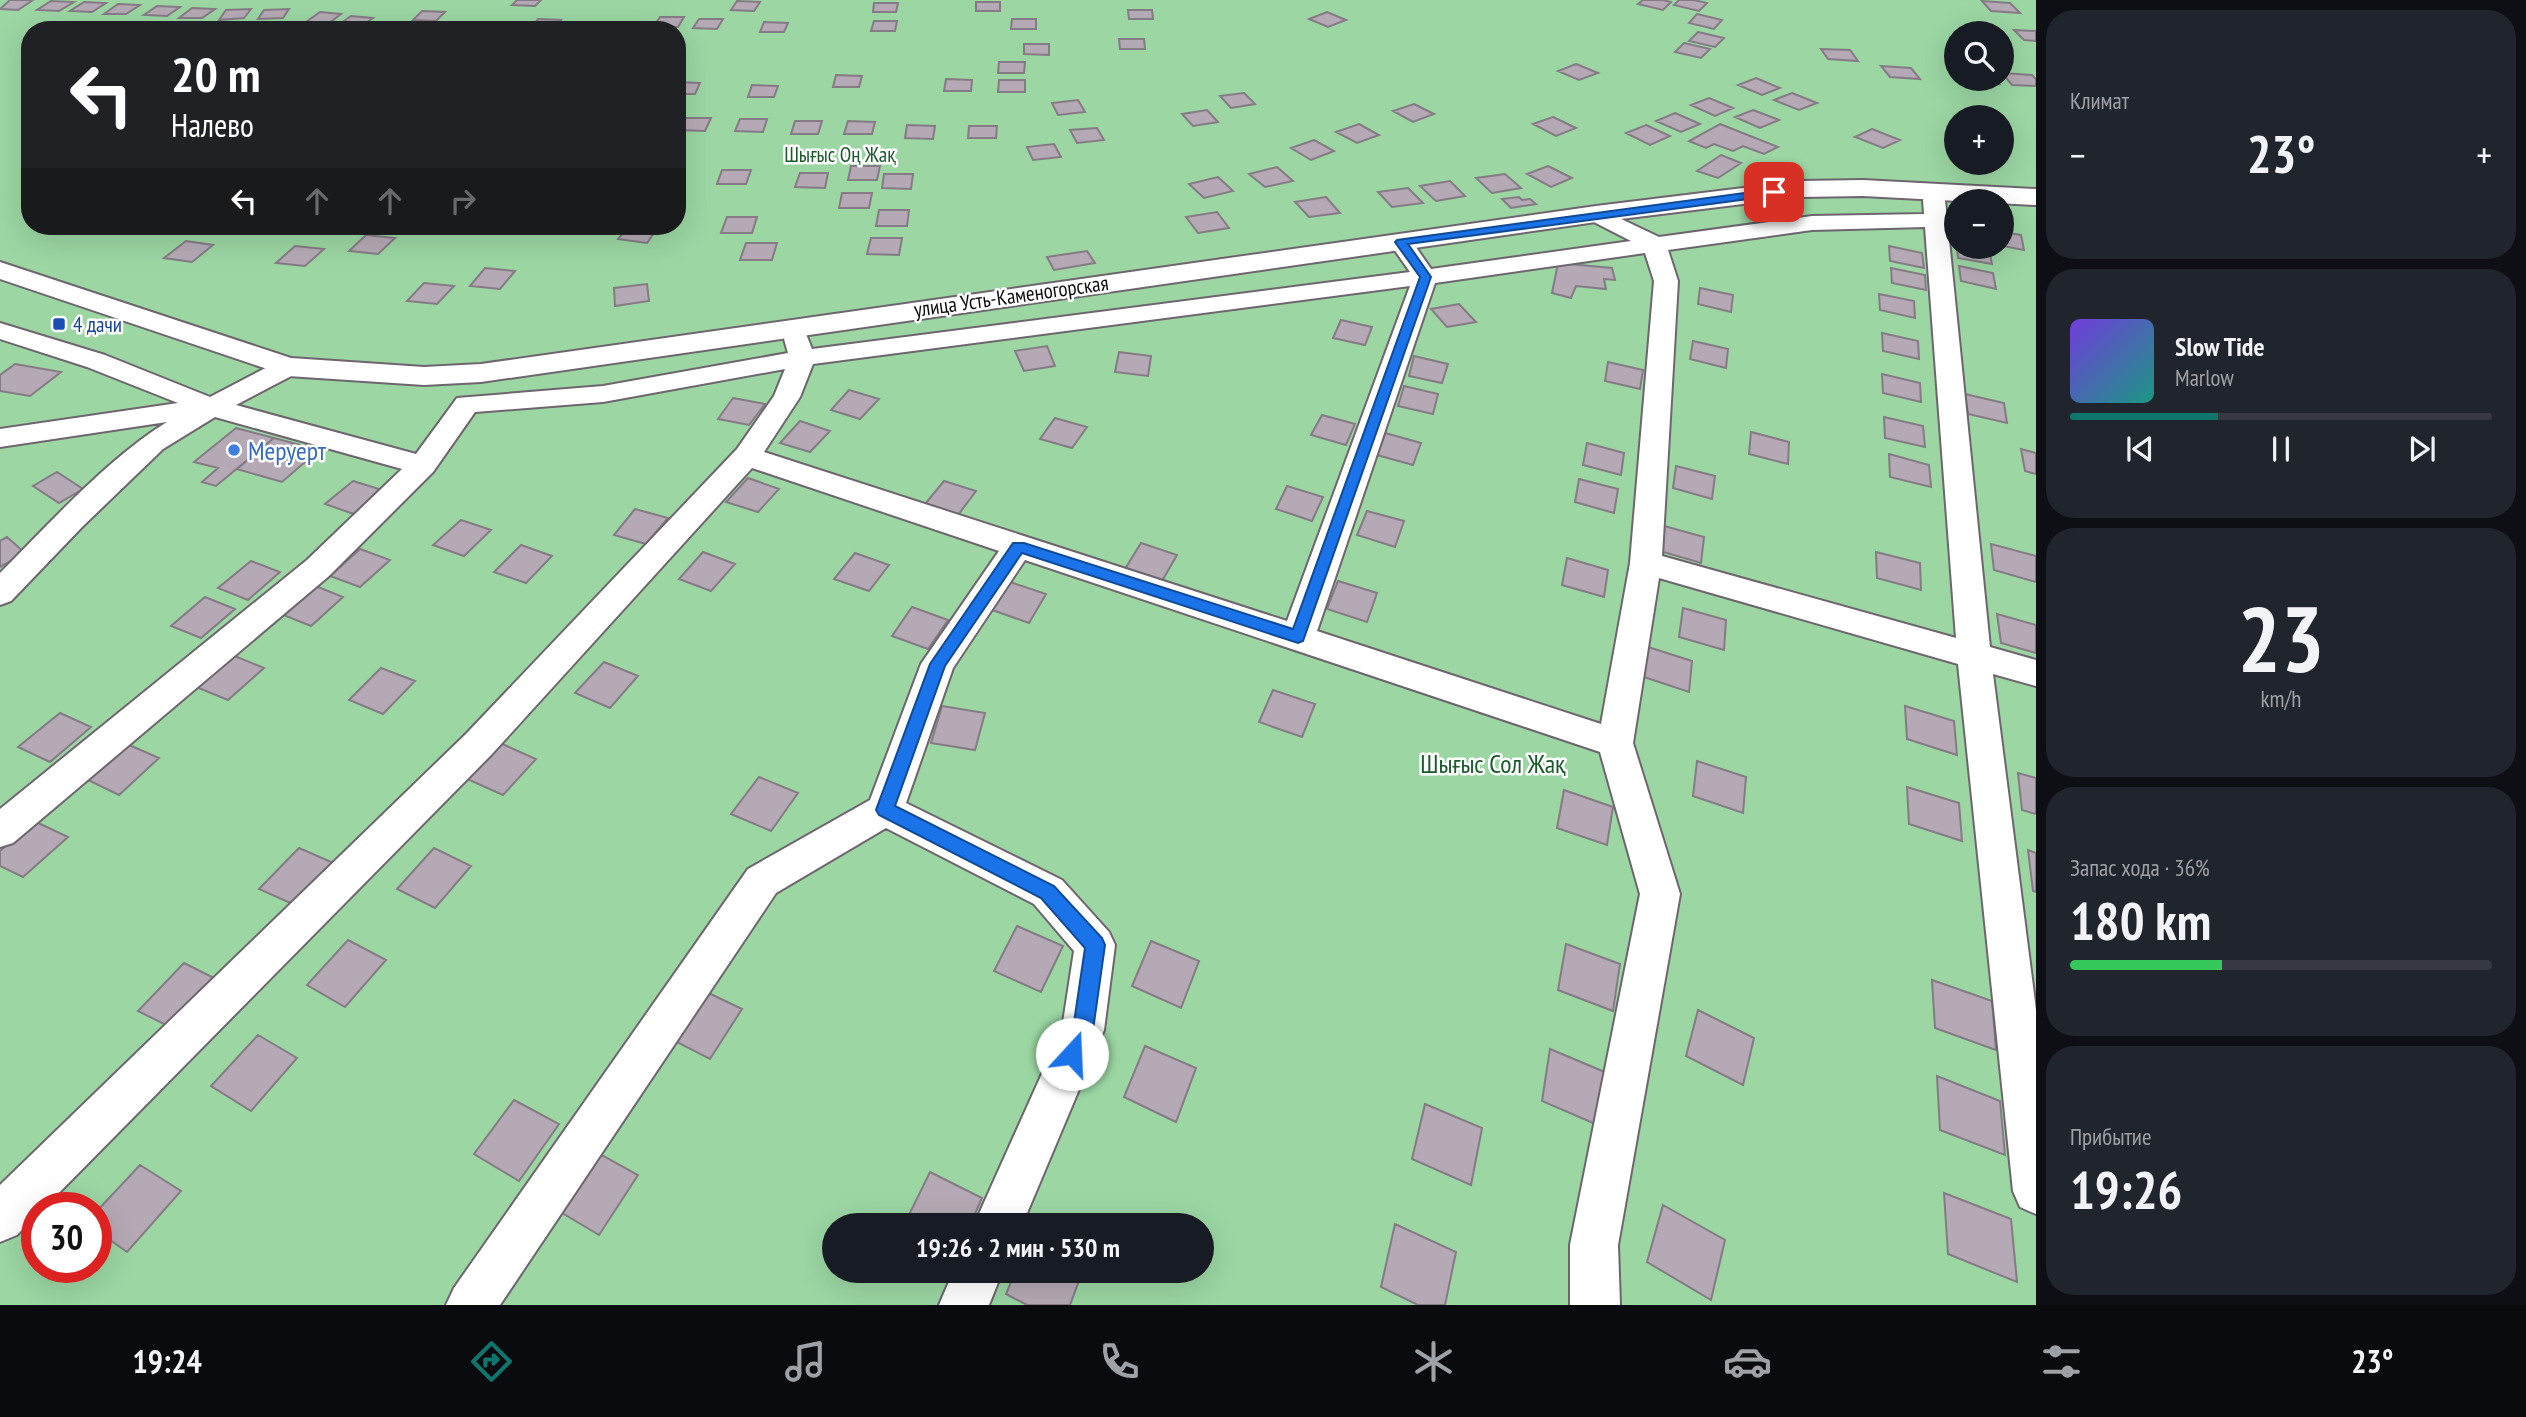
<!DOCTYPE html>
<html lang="ru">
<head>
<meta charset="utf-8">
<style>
  :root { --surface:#171b24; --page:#20242c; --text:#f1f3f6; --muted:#9ea1a6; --line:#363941; --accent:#0f766e }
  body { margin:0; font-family:"PT Sans Narrow",sans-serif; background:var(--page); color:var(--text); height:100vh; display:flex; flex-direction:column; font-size:26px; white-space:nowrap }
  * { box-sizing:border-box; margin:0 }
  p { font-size:23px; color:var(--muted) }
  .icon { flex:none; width:38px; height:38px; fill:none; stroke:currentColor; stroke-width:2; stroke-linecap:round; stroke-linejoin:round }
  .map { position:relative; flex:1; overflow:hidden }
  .panel { display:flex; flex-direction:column; gap:10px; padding:10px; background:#0d0f14; width:490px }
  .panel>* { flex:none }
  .hud { position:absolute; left:21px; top:21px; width:665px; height:214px; border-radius:28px; box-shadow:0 7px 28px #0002; background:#202124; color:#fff; overflow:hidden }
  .fabs { position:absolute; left:1944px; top:21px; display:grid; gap:14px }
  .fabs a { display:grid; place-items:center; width:70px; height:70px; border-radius:50%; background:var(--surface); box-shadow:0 7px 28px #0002; font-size:35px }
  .speed { position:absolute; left:21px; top:1192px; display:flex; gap:14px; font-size:35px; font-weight:700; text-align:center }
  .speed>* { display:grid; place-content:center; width:91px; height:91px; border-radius:50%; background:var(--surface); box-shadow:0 7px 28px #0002; line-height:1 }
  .speed .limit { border:10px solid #d22; background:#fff; color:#111 }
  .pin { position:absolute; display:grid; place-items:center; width:60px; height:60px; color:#fff; margin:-30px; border-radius:14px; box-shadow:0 4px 10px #0006 }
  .me { position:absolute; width:77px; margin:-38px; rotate:20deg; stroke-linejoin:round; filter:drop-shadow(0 0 5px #0008) }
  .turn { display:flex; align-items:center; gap:24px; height:147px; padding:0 35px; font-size:32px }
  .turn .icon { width:91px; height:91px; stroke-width:2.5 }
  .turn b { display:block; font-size:49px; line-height:60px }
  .lanes { display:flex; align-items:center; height:66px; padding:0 35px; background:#0003; justify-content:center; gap:35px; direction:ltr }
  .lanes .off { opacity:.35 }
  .big { font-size:52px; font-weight:800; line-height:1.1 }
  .panel .card { flex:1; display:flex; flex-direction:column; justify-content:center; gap:10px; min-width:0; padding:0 24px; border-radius:28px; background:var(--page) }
  .panel .dial { align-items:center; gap:0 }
  .dial b { font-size:91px; line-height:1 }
  .song { display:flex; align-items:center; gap:21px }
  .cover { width:84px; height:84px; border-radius:10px; background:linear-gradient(135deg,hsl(260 70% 55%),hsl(170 70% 35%)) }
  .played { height:7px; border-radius:4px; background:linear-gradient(90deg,var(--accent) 35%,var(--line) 35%) }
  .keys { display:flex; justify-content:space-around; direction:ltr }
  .heat { display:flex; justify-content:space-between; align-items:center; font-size:38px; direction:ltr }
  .charge { height:10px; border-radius:5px; background:linear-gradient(90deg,#34c759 36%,var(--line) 0) }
  .trip { position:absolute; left:822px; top:1213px; width:392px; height:70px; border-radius:35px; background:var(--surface); box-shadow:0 7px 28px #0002; font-weight:800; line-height:70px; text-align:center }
  .dock { display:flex; height:112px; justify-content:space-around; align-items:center; background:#090b0e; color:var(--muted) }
  .dock .icon { width:49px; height:49px }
  .dock .selected { color:var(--accent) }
  .dock b { font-size:32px; color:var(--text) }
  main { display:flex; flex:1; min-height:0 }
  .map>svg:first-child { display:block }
</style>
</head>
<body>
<main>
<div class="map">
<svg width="2036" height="1305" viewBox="0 0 2036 1305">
  <rect width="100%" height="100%" fill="#f4e9f4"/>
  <path fill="#9bd6a3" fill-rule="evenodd" d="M0 0H2036V1305H0ZM30 30H677V226H30ZM1956 33H2002V79H1956ZM1956 117H2002V163H1956ZM1956 201H2002V247H1956ZM37 1208H96V1267H37ZM835 1225H1202V1270H835Z"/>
  <path fill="#b4a9b4" stroke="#857b85" stroke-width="2" d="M10 0H33L18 10 0 9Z
    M517 0H541L535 6 512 5Z
    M1643 0H1663L1671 2 1663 10 1638 4Z
    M1679 0H1694L1707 3 1699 11 1674 5Z
    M51 1 74 2 59 11 37 10Z
    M737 1 760 2 754 11 731 10Z
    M1982 1 2010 3 2020 13 1991 11Z
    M84 2 106 3 92 12 70 11Z
    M976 2H1000V11H976Z
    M874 3H898L896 12H873Z
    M118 4 140 5 126 14H104Z
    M157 6 180 7 167 16 144 15Z
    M192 8 215 9 202 18H179Z
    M251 9 244 18 219 20 226 10Z
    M289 9 283 18 258 19 264 10Z
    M1128 10H1152L1153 19H1129Z
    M422 11 445 12 436 21 413 20Z
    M320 12 341 14 328 24 306 22Z
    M1327 12 1346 20 1328 27 1309 19Z
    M1697 14 1722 20 1714 29 1689 23Z
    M351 16 373 18 359 28 337 26Z
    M660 17H684L678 27 654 26Z
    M538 19 561 20 554 30 530 29Z
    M699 19H723L717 29 693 28Z
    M1012 19H1036V29H1011Z
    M874 21H897L895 31H871Z
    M764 22 788 23 784 32H760Z
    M2014 30 2036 31V41L2024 40Z
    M1698 32 1724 38 1715 47 1689 41Z
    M1119 39H1144L1145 49H1120Z
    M1684 43 1710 49 1701 58 1675 52Z
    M1024 44H1049V55L1024 54Z
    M1821 49 1850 50 1858 61 1828 59Z
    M999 62H1025L1024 73H998Z
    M1576 64 1598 73 1579 80 1558 71Z
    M1881 66 1911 68 1920 79 1890 77Z
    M2002 73 2032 75 2036 79V86L2012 85Z
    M836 75 862 76 859 87H833Z
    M1756 78 1780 88 1762 95 1738 85Z
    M946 79 972 80 971 91H944Z
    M1965 79H1994L1999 84 1968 82Z
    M999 80H1025V92H998Z
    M677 82 700 83 695 94H677Z
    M752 85 778 86 774 97H748Z
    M1244 93 1255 104 1231 108 1220 96Z
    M1792 93 1817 103 1799 110 1774 100Z
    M1709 98 1733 108 1715 116 1691 105Z
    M1078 100 1085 112 1058 115 1052 103Z
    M1414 104 1434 114 1413 122 1393 111Z
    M1207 110 1218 122 1193 126 1182 114Z
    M1753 110 1779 120 1760 128 1735 117Z
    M1675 113 1700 124 1681 132 1656 121Z
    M1553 117 1576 128 1556 136 1533 124Z
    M684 118H711L705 131 678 130Z
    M740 119H767L763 132 735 131Z
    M795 121H822L818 134H791Z
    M848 121 875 122 872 134H844Z
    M1359 124 1379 135 1357 143 1336 132Z
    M1720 124 1778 147 1764 154 1743 146 1733 151 1714 144 1706 148 1689 141Z
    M907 125 935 126 933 139 905 138Z
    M1646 125 1670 136 1650 145 1626 133Z
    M969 126H997L996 138H968Z
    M1097 128 1104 140 1077 143 1070 130Z
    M1872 129 1900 140 1883 148 1855 137Z
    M1314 140 1334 151 1311 160 1291 148Z
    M1054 144 1061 157 1033 160 1027 147Z
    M1721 155 1741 163 1718 178 1697 171Z
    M851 166H880L877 180H848Z
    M1548 166 1572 178 1551 187 1527 174Z
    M1277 167 1293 181 1265 187 1249 174Z
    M722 170H751L746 184H717Z
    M800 173H828L825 188 795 187Z
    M884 174H913L911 189 882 188Z
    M1505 174 1521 188 1492 193 1476 178Z
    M1218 177 1233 191 1204 198 1189 184Z
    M1450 181 1465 196 1436 201 1420 186Z
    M1408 188 1423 203 1392 207 1378 192Z
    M842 193H872L869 208H839Z
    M1326 197 1340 213 1309 217 1295 202Z
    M1519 197 1522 200 1530 199 1536 204 1511 208 1502 199Z
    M879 210H909L907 226H876Z
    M1217 212 1229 228 1198 233 1186 217Z
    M727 217H757L752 233H721Z
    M629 226H659L647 243 618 239Z
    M2002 232 2021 235 2024 250 2002 246Z
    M366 235 395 238 378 254 349 251Z
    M871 238H902L899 255 867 254Z
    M186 241 213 245 192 262 164 258Z
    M746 243H777L772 260H740Z
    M295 246 324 249 305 266 276 263Z
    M1889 246 1922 253 1924 268 1890 261Z
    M1957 247 1989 249 1992 264 1958 258Z
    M1087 251 1095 263 1054 270 1047 257Z
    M1558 263 1612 268 1615 280 1604 279 1606 289 1576 286 1571 298 1552 293Z
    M1959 266 1993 273 1996 289 1961 281Z
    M485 268 515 271 500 289 470 286Z
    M1891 268 1925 275 1926 290 1892 283Z
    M424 283 454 286 437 304 407 301Z
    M647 284 649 301 615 306 614 288Z
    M1700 288 1733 295 1731 312 1698 304Z
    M1879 294 1914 301 1915 318 1880 310Z
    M1459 304 1476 322 1447 327 1431 309Z
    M1341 320 1372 327 1365 345 1333 338Z
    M1882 333 1918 341 1919 359 1883 351Z
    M1693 341 1728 349 1726 368 1690 359Z
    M1047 346 1055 366 1024 371 1015 351Z
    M1119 352 1151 356 1148 376 1115 372Z
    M1414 356 1448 364 1442 383 1409 376Z
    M1608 362 1643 370 1640 389 1605 381Z
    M15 364 61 372 30 396 0 391V375Z
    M1882 374 1920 383 1921 402 1883 393Z
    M1404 386 1438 394 1433 414 1398 406Z
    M849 390 879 399 860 419 831 410Z
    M1965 394 2004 403 2007 423 1968 414Z
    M733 398 765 404 749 425 718 419Z
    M1322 415 1355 424 1346 445 1311 435Z
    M1884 417 1923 426 1925 447 1885 438Z
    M1055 418 1087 427 1072 448 1040 439Z
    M800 421 830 431 810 452 780 443Z
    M236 428 274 438 216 486 202 482 218 468 194 462Z
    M1751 432 1789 442 1788 464 1749 454Z
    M1385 433 1421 443 1413 465 1377 455Z
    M274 438 319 450 282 482 237 469Z
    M1587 443 1624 453 1621 475 1583 465Z
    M2021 449 2036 453V474L2025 471Z
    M1889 454 1929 465 1931 487 1890 477Z
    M1676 466 1715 476 1712 499 1673 488Z
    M57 472 83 489 59 503 33 486Z
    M748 478 779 489 758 512 726 502Z
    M1579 479 1618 489 1614 513 1575 502Z
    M353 481 382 490 354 514 325 504Z
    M944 481 976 491 958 515 925 504Z
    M1287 486 1323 497 1312 521 1276 509Z
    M635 509 668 518 646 544 614 535Z
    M1367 511 1404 521 1395 547 1357 535Z
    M461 520 491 530 464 556 433 545Z
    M1664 526 1704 537 1701 563 1660 551Z
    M7 537 25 553 0 567V541Z
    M1141 543 1177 555 1162 581 1125 569Z
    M1991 544 2036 556V582L1994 570Z
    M521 545 552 556 526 583 494 572Z
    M360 549 390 560 360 587 330 576Z
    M703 552 735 564 711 591 679 579Z
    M1876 552 1920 563 1921 590 1877 578Z
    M855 553 889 565 869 591 834 579Z
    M1567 558 1608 570 1604 597 1562 585Z
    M251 561 280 572 248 600 218 588Z
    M1338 581 1377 593 1367 622 1327 609Z
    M1010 582 1046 594 1029 623 992 610Z
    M313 585 343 597 311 626 281 614Z
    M205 597 235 609 201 638 171 626Z
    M912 607 948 620 928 649 892 636Z
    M1683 608 1726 620 1724 650 1679 637Z
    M1997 614 2036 625V653L2001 643Z
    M1648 647 1692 661 1689 692 1644 677Z
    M232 655 264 668 228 700 196 687Z
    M604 662 638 676 610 708 575 693Z
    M381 668 415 681 383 714 349 700Z
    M1273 690 1315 704 1302 737 1259 722Z
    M942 706 985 713 975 750 931 743Z
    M1905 706 1954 721 1957 755 1907 739Z
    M60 713 91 727 50 762 18 747Z
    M500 743 536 759 503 795 467 779Z
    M127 744 159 758 119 795 86 779Z
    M1697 761 1746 777 1743 813 1693 796Z
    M2018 773 2036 778V814L2022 810Z
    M759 777 798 793 771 831 731 814Z
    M1907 787 1959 803 1962 841 1909 824Z
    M1564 790 1613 807 1607 845 1557 828Z
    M34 821 68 837 23 877 0 866V851Z
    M299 848 336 864 297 906 259 889Z
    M434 848 471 866 435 908 397 889Z
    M2028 850 2036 853V892L2033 891Z
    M1017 926 1063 946 1041 992 994 971Z
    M348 940 386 960 345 1007 307 985Z
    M1151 941 1199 961 1181 1008 1132 986Z
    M1566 944 1620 964 1613 1011 1558 990Z
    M184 963 222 982 178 1031 138 1011Z
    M1932 980 1992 1001 1996 1050 1935 1028Z
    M698 988 742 1009 710 1059 665 1036Z
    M1698 1010 1754 1038 1743 1085 1686 1056Z
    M258 1035 297 1058 251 1111 211 1086Z
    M1145 1046 1196 1068 1176 1122 1124 1097Z
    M1550 1049 1607 1073 1600 1126 1542 1101Z
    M1937 1076 2000 1101 2005 1155 1940 1130Z
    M514 1100 559 1124 519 1181 474 1154Z
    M1425 1104 1482 1128 1471 1185 1412 1159Z
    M591 1149 638 1175 599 1235 552 1207Z
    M140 1165 181 1191 127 1252 96 1230V1212Z
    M930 1172 982 1198 970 1225H904Z
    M1944 1193 2011 1219 2017 1282 1948 1254Z
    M1663 1205 1725 1240 1711 1300 1647 1262Z
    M1395 1224 1456 1252 1445 1305H1418L1381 1287Z
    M1016 1270H1083L1070 1305H1027L1006 1294Z"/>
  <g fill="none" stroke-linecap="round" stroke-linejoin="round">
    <defs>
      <path id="street" d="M1934 193 1942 195 1945 200 1990 647 2036 660V686L1993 674 2036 1010V1214L2020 1207 2013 1191 1958 664 1659 578 1633 743 1680 894 1618 1245 1620 1305H1570V1245L1640 894 1600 752 1025 560 953 668 906 803 1062 880 1109 932 1115 945 1104 1030 1022 1225H974L1062 1029 1074 951 1034 904 886 828 776 893 500 1305H446L454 1288 748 869 870 800 921 664 999 551 752 468 492 754 44 1208H37V1214L17 1235 0 1242V1185L466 734 737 449 774 396 785 369 603 402 475 412 433 472 329 576 13 843 0 847V809L307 560 402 469 215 417 163 449 82 527 11 601 0 605V573C50 523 107 459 167 422L0 447V429L178 403 87 367 0 339V323L105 355 210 397 279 361 288 359 297 361 301 367 297 373 236 405 416 454 457 398 603 386 788 353 784 339 788 334 797 331 806 334 812 349 1410 272 1389 242 1393 237H1409L1431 269 1631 241 1588 219 1585 214 1588 209 1596 207 1659 237 1812 216 1924 214 1923 200 1926 195ZM1925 227 1956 638 1662 556 1678 281 1668 250 1812 230ZM1645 253 1654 281 1630 563 1601 724 1317 631 1435 283ZM1410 286 1287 621 764 452 800 397 813 364Z
        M954 1270H1003L989 1305H939Z"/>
      <path id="secondary" d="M1863 180 2036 189V205L1863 196 1800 197 1596 222 481 382 424 385 288 376 0 279V262L291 358 424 367 481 364 1596 206 1800 181Z"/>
    </defs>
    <use href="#street" stroke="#6e656f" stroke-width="4"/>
    <use href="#secondary" stroke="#6e656f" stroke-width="4"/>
    <use href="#street" fill="#fff" fill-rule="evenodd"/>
    <use href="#secondary" fill="#fff" fill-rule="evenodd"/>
  </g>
  <path fill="#1a73e8" stroke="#114b97" stroke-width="2" d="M1774 189 1780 192 1778 195 1408 244 1431 277 1303 641 1298 643 1022 553 945 666 895 806 1054 886 1102 938 1105 945 1093 1030 1080 1061 1072 1064 1065 1061 1062 1054 1073 1029 1085 948 1041 898 879 815 876 810 930 664 1013 543H1024L1293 629 1420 277 1395 242 1397 240Z"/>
  <rect fill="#1a4fb4" stroke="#fff" stroke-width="2.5" x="52" y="317" width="14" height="14" rx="3.5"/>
  <circle fill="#3f7fe0" stroke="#fff" stroke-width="2.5" cx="234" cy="450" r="7"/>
  <g text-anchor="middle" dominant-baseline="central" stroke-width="5" stroke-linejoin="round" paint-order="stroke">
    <g font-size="21" fill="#1a5b2a" stroke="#fff">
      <text x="840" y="154">Шығыс Оң Жақ</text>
    </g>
    <g font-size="21" fill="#0f0c0f" stroke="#fff">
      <text transform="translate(1011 296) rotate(-8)">улица Усть-Каменогорская</text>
    </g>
    <g font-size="21" fill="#164399" stroke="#fff" text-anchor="start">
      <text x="73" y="324">4 дачи</text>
    </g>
    <g font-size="26" fill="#366cbe" stroke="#fff" text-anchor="start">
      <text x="248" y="450">Меруерт</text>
    </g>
    <g font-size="26" fill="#1a5b2a" stroke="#fff">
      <text x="1493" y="763">Шығыс Сол Жақ</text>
    </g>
  </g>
</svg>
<div class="fabs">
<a><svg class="icon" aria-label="search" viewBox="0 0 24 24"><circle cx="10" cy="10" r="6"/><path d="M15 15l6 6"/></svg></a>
<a>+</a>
<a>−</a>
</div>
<div class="speed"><div class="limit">30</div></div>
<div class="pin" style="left:1774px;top:192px;background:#d93025"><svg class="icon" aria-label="arrive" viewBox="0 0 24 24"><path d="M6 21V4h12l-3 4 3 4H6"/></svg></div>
<svg class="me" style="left:1072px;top:1054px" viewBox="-20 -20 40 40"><circle r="19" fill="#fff"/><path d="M0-13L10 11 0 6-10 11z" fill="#1a73e8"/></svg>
<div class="trip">19:26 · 2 мин · 530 m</div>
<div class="hud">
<div class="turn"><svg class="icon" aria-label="left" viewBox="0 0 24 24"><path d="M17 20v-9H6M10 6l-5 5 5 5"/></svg><div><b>20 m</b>Налево</div></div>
<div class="lanes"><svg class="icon" aria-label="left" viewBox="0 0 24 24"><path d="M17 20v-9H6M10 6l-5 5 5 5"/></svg><svg class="icon off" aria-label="ahead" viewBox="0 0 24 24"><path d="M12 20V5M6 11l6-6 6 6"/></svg><svg class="icon off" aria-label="ahead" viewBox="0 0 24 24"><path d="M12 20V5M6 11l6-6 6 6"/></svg><svg class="icon off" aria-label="right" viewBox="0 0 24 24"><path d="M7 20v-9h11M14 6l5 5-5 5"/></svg></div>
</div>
</div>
<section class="panel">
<div class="card"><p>Климат</p>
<div class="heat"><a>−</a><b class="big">23°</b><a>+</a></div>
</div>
<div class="card">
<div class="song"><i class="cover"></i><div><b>Slow Tide</b><p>Marlow</p></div></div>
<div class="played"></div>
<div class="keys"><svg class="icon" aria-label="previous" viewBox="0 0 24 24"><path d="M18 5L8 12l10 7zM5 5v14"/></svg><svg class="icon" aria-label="pause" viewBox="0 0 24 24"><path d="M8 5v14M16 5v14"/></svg><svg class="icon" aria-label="next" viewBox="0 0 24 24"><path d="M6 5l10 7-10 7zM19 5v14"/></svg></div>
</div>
<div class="card dial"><b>23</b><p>km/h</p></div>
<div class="card"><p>Запас хода · 36%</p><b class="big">180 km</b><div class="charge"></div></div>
<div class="card"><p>Прибытие</p><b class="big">19:26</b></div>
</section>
</main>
<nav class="dock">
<b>19:24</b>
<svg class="icon selected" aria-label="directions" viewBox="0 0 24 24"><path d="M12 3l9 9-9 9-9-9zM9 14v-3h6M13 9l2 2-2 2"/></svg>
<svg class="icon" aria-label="music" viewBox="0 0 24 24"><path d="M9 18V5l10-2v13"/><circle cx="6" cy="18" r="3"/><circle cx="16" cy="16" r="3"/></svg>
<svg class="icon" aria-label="phone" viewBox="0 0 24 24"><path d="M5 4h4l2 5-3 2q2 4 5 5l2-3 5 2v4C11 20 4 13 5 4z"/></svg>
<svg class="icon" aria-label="climate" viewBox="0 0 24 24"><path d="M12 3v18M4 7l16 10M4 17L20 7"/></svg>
<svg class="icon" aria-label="car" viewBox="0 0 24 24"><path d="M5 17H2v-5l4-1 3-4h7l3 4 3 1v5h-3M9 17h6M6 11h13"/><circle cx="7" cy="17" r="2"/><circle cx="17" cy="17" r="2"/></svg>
<svg class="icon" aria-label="filters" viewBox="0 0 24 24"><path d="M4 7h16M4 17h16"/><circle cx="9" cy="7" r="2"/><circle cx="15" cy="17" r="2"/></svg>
<b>23°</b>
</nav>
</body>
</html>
